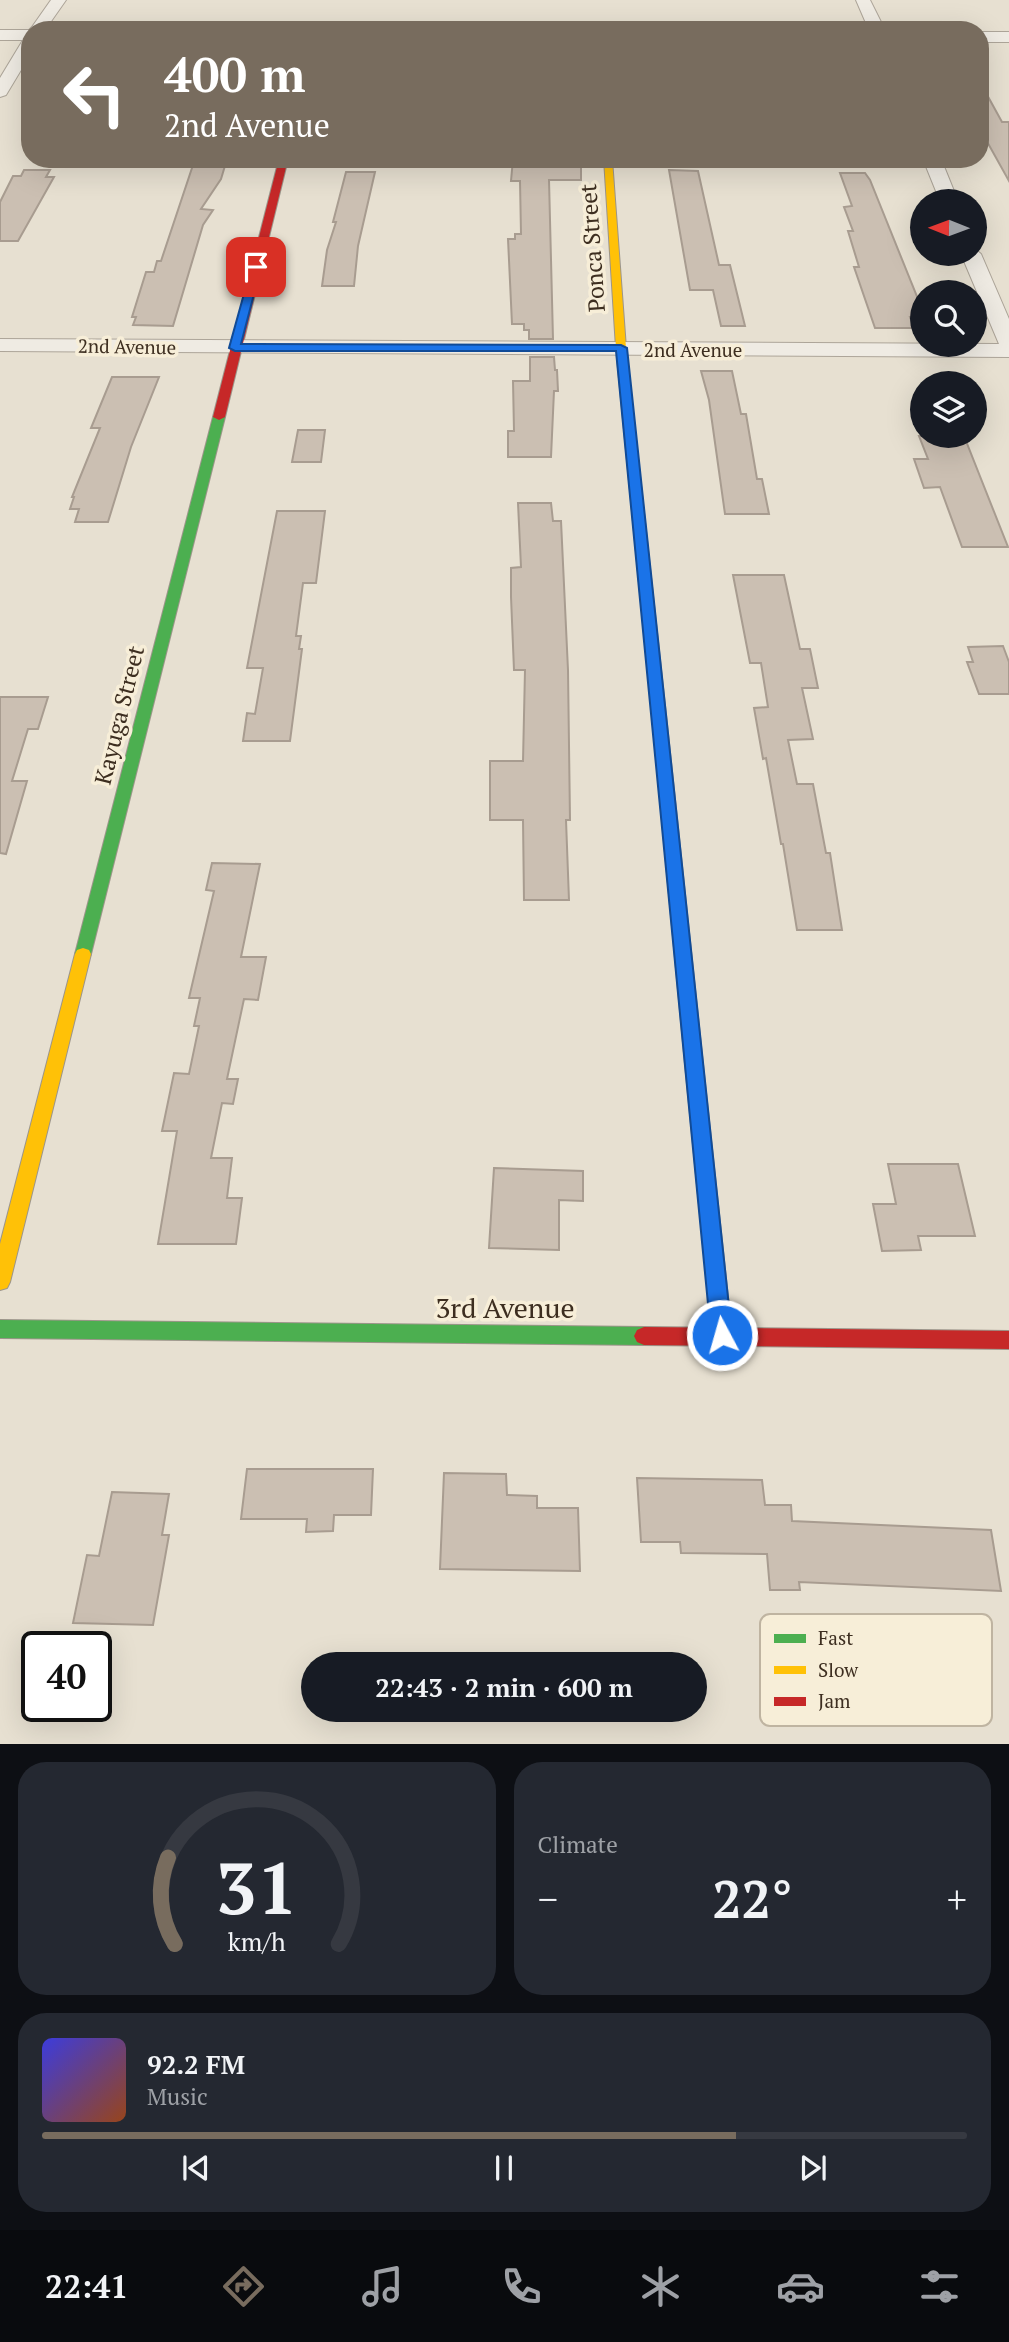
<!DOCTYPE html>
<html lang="en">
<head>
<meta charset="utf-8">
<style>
  :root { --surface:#171b24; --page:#242831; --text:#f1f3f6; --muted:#9ea1a6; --line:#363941; --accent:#786c5e }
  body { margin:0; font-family:"PT Serif",serif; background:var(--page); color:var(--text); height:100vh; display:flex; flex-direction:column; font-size:26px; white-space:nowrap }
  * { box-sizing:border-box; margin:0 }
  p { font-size:23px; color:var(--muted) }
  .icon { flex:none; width:38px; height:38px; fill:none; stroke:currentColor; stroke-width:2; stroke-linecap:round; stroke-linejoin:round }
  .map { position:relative; height:1744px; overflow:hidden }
  .side { display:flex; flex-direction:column; gap:18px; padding:18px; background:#0d0f14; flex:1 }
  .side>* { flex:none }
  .hud { position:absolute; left:21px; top:21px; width:968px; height:147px; border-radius:28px; box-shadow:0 7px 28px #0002; background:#786c5e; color:#fff; overflow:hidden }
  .needle { width:46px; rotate:271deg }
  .tools { position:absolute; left:910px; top:189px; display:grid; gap:14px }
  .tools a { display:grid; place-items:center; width:77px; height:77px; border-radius:50%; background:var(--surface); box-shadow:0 7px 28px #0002; font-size:35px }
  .speed { position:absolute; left:21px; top:1631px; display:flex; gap:14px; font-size:35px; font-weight:700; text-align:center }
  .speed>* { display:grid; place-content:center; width:91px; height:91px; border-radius:50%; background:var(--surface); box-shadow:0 7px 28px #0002; line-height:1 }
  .speed .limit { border:4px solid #111; border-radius:10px; background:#fff; color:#111 }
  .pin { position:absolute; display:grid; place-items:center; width:60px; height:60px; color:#fff; margin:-30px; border-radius:14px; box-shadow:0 4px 10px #0006 }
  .me { position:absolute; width:77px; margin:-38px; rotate:354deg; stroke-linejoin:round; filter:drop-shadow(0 0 5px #0008) }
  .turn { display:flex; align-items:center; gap:24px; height:147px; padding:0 28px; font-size:32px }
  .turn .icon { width:91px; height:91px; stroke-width:2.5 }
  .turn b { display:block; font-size:49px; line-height:60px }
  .big { font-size:52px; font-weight:600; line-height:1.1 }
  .side .tile { flex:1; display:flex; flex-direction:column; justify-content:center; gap:10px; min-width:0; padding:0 24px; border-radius:28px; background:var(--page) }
  .side .dial { align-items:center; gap:0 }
  .dial svg { height:182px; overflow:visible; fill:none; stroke:var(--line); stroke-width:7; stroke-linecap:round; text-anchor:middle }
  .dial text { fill:var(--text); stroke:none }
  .song { display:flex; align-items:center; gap:21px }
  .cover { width:84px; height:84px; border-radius:10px; background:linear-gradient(135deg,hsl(240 70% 55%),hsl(20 70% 35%)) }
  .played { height:7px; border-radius:4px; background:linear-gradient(90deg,var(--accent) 75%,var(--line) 75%) }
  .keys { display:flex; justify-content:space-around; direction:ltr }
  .heat { display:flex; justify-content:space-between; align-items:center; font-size:38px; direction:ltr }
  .side .tiles { flex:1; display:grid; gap:18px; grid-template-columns:1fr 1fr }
  .tile:last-child { grid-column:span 2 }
  .trip { position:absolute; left:301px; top:1652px; width:406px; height:70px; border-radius:35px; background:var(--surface); box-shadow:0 7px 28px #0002; font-weight:600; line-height:70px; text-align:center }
  .tabs { display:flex; height:112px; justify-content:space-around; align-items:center; background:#090b0e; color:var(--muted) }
  .tabs .icon { width:49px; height:49px }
  .tabs .active { color:var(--accent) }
  .tabs b { font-size:32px; color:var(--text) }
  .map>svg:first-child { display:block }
</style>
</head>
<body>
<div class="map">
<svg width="1009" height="1744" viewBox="0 0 1009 1744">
  <rect width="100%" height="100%" fill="#e7e0d1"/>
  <path fill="#cbbfb2" stroke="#a89c90" stroke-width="2" d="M980 82 1002 122H1009V181L980 129Z
    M195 159H227L221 179 201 209 213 210 203 225 173 326 133 325 136 317H132L146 272H154L157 261H161Z
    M513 159H581V180H549L553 339H529V330H524V324H512L508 239H515V234H521L520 181H511Z
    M24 170H50L46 177H54L18 241H0V202L13 176H21Z
    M669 170 698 171 719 265H730L745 326H721L713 290H690Z
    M346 172H375L358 246 354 286H322L327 250 336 222H333Z
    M840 173H865L870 180 922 309V317H910L914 328H875L854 267H859L848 231H853L844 207 852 206Z
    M530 357H554L555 370H557L558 391H554L551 457H508V431H514L513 381H530Z
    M701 371H732L741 414H746L757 479H762L769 514H725L709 400Z
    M112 377H159L131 447 108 522H75L79 509H70L74 497H72L100 428H91Z
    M298 430H325L321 462H292Z
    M919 436H964L1008 547H962L940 487 924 488 914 459H928Z
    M518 503H551L553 521H561L568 670 570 820H566L569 900H524L523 820H490V761H523L525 670H514L511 597V568L521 567Z
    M277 511H325L316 583H303L296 636H301L299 649H302L290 741H243L247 713 255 714 263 668H247Z
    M733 575H784L800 649H810L818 688H802L813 739 788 740 797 784H813L826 853H830L842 930H797L783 844H781L766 758 763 759 754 708 768 707 761 663H750Z
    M1003 646 1009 662V694H979L967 662H973L968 647Z
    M0 697H48L38 729H28L12 781H27L6 854 0 853Z
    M212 863 260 864 241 957H266L258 1000 244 999 227 1079H238L233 1104 222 1103 211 1158H232L227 1198H242L236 1244H158L177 1131H162L174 1073 189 1074 199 1026H194L200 998H189L214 891 206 890Z
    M888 1164H958L975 1236H918L921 1250 882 1251 873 1204H896Z
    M494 1168 583 1171V1201L559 1200V1250L489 1248Z
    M247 1469H373L371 1515H334L333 1531 306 1532 307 1519H241Z
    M444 1473 506 1474 507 1495 537 1496V1508H578L580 1571 440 1569Z
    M637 1478 762 1480 765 1505H791L792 1521 991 1530 1001 1591 799 1582 800 1590H770L767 1554 681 1553 680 1542H641Z
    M112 1492 169 1494 162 1535H169L153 1625 73 1623 87 1555 99 1556Z"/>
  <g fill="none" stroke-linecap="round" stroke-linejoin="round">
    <defs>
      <path id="street" d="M51 0H66L45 30H30V55L6 95 0 97V78L23 40H0V30H30H29L32 27Z
        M856 0H870L885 30H869Z
        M980 32H1009V42H980Z
        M923 159H941L958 201H940Z
        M975 249 981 254 1009 319V357L0 351V339L999 344 961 254H975Z"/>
      <path id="fast" d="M219 414 225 417 91 954 89 958H77L75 954 213 417Z
        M695 1067 701 1069 704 1074 732 1335 729 1341 722 1344 715 1341 712 1335 686 1074 689 1069Z
        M0 1320 644 1327 651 1330 654 1336 651 1342 644 1345 0 1338Z"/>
      <path id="slow" d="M604 159H612L626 348 666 715 659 719 652 715 616 348Z
        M83 948 89 950 91 954 10 1282 7 1288 0 1290V1244L75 954 77 950Z"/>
      <path id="jam" d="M279 159H288L225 417 219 420 213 417Z
        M659 711 666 715 704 1074 701 1079H689L686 1074 652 715Z
        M644 1327 1009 1331V1349L644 1345 637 1342 634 1336 637 1330Z"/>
    </defs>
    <use href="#street" stroke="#ada599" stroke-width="2"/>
    <use href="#fast" stroke="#9c958a" stroke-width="2"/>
    <use href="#slow" stroke="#9c958a" stroke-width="2"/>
    <use href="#jam" stroke="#9c958a" stroke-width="2"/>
    <use href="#street" fill="#efebe3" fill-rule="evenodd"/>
    <use href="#fast" fill="#4caf50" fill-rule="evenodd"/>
    <use href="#slow" fill="#ffc107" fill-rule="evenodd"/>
    <use href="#jam" fill="#c62828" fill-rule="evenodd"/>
  </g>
  <path fill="#1a73e8" stroke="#114b97" stroke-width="2" d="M252 265 261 267 241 344 621 345 627 348 732 1335 729 1342 722 1344 714 1342 711 1335 616 351H235L229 348Z"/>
  <g text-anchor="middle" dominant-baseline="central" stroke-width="7" stroke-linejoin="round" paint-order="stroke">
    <g font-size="19" fill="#3d2e20" stroke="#f7eed8">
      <text transform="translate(127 346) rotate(1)">2nd Avenue</text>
      <text x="693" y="349">2nd Avenue</text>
    </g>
    <g font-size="23" fill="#3d2e20" stroke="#f7eed8">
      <text transform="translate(592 248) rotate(-94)">Ponca Street</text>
      <text transform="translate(119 715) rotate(-76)">Kayuga Street</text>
    </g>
    <g font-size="28" fill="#3d2e20" stroke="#f7eed8">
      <text x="505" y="1307">3rd Avenue</text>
    </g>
  </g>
  <rect x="760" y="1614" width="232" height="112" rx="10" fill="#f7eed8" stroke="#bfb4a1" stroke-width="2"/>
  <rect x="774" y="1634" width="32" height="9" fill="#4caf50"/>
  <rect x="774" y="1666" width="32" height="8" fill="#ffc107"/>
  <rect x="774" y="1697" width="32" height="9" fill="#c62828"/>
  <g font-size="19" fill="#3d2e20">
    <text x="818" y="1645">Fast</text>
    <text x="818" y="1677">Slow</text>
    <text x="818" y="1708">Jam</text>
  </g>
</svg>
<div class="tools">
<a><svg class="needle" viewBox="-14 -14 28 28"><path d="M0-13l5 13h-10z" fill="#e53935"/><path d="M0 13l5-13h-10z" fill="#9ea1a6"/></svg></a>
<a><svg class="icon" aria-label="search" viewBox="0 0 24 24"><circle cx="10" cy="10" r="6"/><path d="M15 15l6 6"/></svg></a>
<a><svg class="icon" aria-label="layers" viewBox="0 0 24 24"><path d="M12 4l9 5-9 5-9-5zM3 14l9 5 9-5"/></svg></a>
</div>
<div class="speed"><div class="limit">40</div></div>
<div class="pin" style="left:256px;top:267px;background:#d93025"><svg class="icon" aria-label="arrive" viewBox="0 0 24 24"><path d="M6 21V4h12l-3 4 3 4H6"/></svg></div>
<svg class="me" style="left:722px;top:1335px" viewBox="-20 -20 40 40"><circle r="17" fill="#1a73e8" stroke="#fff" stroke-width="3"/><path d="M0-11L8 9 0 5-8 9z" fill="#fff"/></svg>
<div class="trip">22:43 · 2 min · 600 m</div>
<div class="hud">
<div class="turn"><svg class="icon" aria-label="left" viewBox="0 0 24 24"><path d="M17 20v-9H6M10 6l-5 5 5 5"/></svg><div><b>400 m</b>2nd Avenue</div></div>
</div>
</div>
<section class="side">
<div class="tiles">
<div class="tile dial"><svg viewBox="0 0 100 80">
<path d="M14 69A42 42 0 1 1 86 69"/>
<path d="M14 69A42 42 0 0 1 11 31" stroke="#786c5e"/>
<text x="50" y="56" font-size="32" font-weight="700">31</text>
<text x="50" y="72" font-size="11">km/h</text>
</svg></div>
<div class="tile"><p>Climate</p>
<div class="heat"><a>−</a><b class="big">22°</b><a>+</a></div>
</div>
<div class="tile">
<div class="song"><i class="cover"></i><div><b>92.2 FM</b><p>Music</p></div></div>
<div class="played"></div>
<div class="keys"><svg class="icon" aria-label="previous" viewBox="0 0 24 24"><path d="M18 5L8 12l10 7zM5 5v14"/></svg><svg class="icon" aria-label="pause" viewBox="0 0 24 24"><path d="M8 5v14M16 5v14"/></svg><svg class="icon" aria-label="next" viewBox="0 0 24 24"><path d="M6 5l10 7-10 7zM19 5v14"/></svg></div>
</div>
</div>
</section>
<nav class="tabs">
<b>22:41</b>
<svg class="icon active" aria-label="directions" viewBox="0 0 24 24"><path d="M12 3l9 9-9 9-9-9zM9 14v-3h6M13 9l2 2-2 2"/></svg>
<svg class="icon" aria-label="music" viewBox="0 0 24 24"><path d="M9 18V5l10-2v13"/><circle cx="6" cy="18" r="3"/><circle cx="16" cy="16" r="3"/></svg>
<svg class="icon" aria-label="phone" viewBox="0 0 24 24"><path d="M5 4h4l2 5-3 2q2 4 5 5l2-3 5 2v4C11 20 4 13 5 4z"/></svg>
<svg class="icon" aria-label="climate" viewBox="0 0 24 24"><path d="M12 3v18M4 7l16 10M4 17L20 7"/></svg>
<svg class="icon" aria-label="car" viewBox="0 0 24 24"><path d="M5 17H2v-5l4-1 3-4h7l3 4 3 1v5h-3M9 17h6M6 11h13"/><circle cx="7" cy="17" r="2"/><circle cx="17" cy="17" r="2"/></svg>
<svg class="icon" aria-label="filters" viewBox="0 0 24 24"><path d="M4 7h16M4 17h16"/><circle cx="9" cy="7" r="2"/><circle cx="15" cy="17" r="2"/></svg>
</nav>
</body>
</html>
